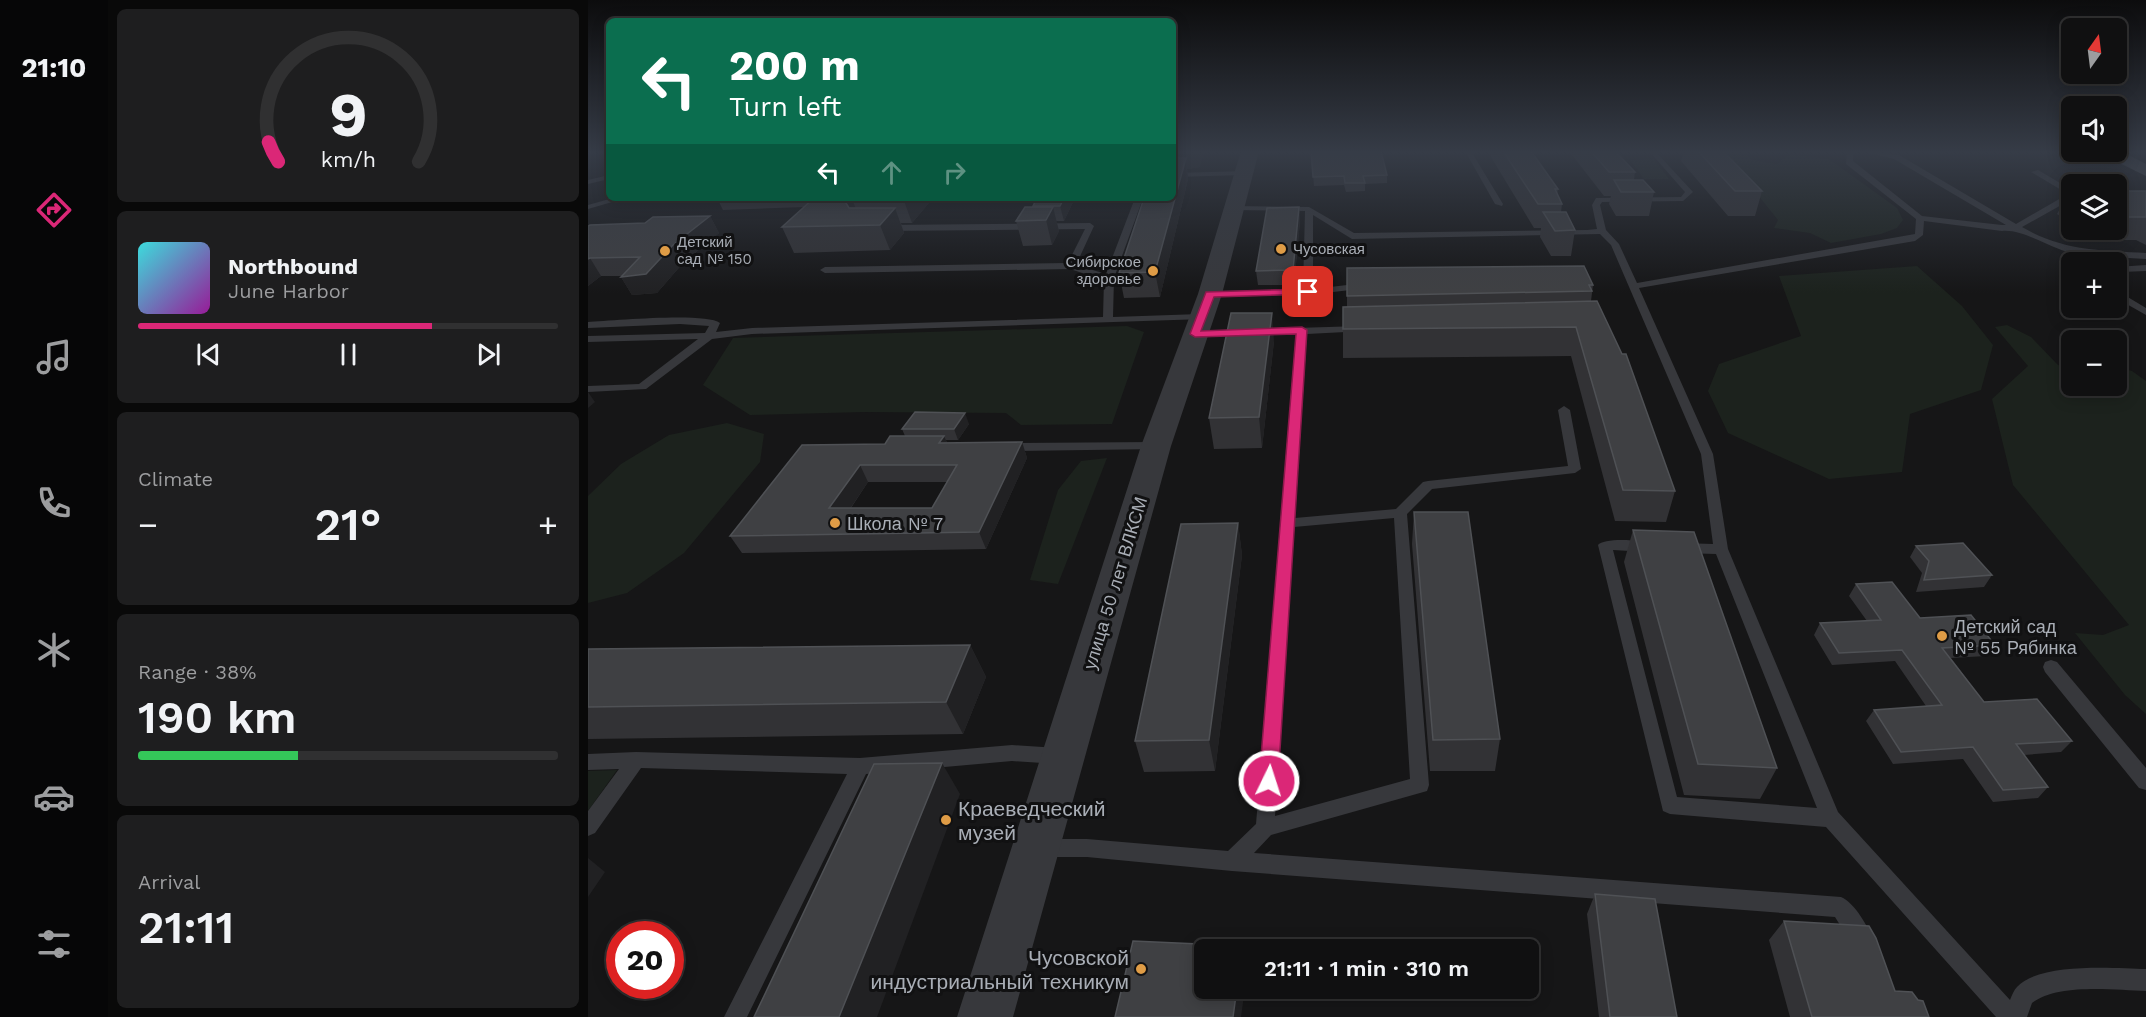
<!DOCTYPE html>
<html lang="en">
<head>
<meta charset="utf-8">
<style>
  :root { --surface:#101011; --page:#1e1e1f; --text:#f1f3f6; --muted:#9c9d9f; --line:#303031; --accent:#db2777 }
  body { margin:0; font-family:"Work Sans",sans-serif; background:var(--page); color:var(--text); height:100vh; display:flex; flex-direction:column; font-size:22px; white-space:nowrap }
  * { box-sizing:border-box; margin:0 }
  p { font-size:20px; color:var(--muted) }
  .icon { flex:none; width:33px; height:33px; fill:none; stroke:currentColor; stroke-width:2; stroke-linecap:round; stroke-linejoin:round }
  .map { position:relative; flex:1; overflow:hidden }
  .side { display:flex; flex-direction:column; gap:9px; padding:9px; background:#090909; width:480px }
  .side>* { flex:none }
  .guide { position:absolute; left:18px; top:18px; width:570px; height:183px; border-radius:9px; box-shadow:0 3px 15px #0003,0 0 0 2px var(--line); background:#0b6e4f; color:#fff; overflow:hidden }
  .needle { width:39px; rotate:14deg }
  .fabs { position:absolute; left:1473px; top:18px; display:grid; gap:12px }
  .fabs a { display:grid; place-items:center; width:66px; height:66px; border-radius:9px; background:var(--surface); box-shadow:0 3px 15px #0003,0 0 0 2px var(--line); font-size:30px }
  .speed { position:absolute; left:18px; top:921px; display:flex; gap:12px; font-size:30px; font-weight:700; text-align:center }
  .speed>* { display:grid; place-content:center; width:78px; height:78px; border-radius:50%; background:var(--surface); box-shadow:0 3px 15px #0003,0 0 0 2px var(--line); line-height:1 }
  .speed .limit { border:9px solid #d22; background:#fff; color:#111 }
  .pin { position:absolute; display:grid; place-items:center; width:51px; height:51px; color:#fff; margin:-26px; border-radius:12px; box-shadow:0 3px 9px #0006 }
  .me { position:absolute; width:66px; margin:-33px; rotate:4deg; stroke-linejoin:round; filter:drop-shadow(0 0 4px #0008) }
  .turn { display:flex; align-items:center; gap:21px; height:126px; padding:0 24px; font-size:27px }
  .turn .icon { width:78px; height:78px; stroke-width:2.5 }
  .turn b { display:block; font-size:42px; line-height:51px }
  .lanes { display:flex; align-items:center; height:57px; padding:0 24px; background:#0003; justify-content:center; gap:30px; direction:ltr }
  .lanes .off { opacity:.35 }
  .big { font-size:45px; font-weight:600; line-height:1.1 }
  .side .tile { flex:1; display:flex; flex-direction:column; justify-content:center; gap:9px; min-width:0; padding:0 21px; border-radius:9px; background:var(--page) }
  .side .dial { align-items:center; gap:0 }
  .dial svg { height:156px; overflow:visible; fill:none; stroke:var(--line); stroke-width:7; stroke-linecap:round; text-anchor:middle }
  .dial text { fill:var(--text); stroke:none }
  .song { display:flex; align-items:center; gap:18px }
  .cover { width:72px; height:72px; border-radius:9px; background:linear-gradient(135deg,hsl(180 70% 55%),hsl(300 70% 35%)) }
  .played { height:6px; border-radius:3px; background:linear-gradient(90deg,var(--accent) 70%,var(--line) 70%) }
  .keys { display:flex; justify-content:space-around; direction:ltr }
  .heat { display:flex; justify-content:space-between; align-items:center; font-size:33px; direction:ltr }
  .charge { height:9px; border-radius:4px; background:linear-gradient(90deg,#34c759 38%,var(--line) 0) }
  .trip { position:absolute; left:606px; top:939px; width:345px; height:60px; border-radius:9px; background:var(--surface); box-shadow:0 3px 15px #0003,0 0 0 2px var(--line); font-weight:600; line-height:60px; text-align:center }
  main { display:flex; flex:1; min-height:0 }
  .dock { display:flex; flex-direction:column; width:108px; justify-content:space-around; align-items:center; background:#060607; color:var(--muted) }
  .dock .icon { width:42px; height:42px }
  .dock .current { color:var(--accent) }
  .dock b { font-size:27px; color:var(--text) }
  .map>svg:first-child { display:block }
</style>
</head>
<body>
<main>
<nav class="dock">
<b>21:10</b>
<svg class="icon current" aria-label="directions" viewBox="0 0 24 24"><path d="M12 3l9 9-9 9-9-9zM9 14v-3h6M13 9l2 2-2 2"/></svg>
<svg class="icon" aria-label="music" viewBox="0 0 24 24"><path d="M9 18V5l10-2v13"/><circle cx="6" cy="18" r="3"/><circle cx="16" cy="16" r="3"/></svg>
<svg class="icon" aria-label="phone" viewBox="0 0 24 24"><path d="M5 4h4l2 5-3 2q2 4 5 5l2-3 5 2v4C11 20 4 13 5 4z"/></svg>
<svg class="icon" aria-label="climate" viewBox="0 0 24 24"><path d="M12 3v18M4 7l16 10M4 17L20 7"/></svg>
<svg class="icon" aria-label="car" viewBox="0 0 24 24"><path d="M5 17H2v-5l4-1 3-4h7l3 4 3 1v5h-3M9 17h6M6 11h13"/><circle cx="7" cy="17" r="2"/><circle cx="17" cy="17" r="2"/></svg>
<svg class="icon" aria-label="filters" viewBox="0 0 24 24"><path d="M4 7h16M4 17h16"/><circle cx="9" cy="7" r="2"/><circle cx="15" cy="17" r="2"/></svg>
</nav>
<section class="side">
<div class="tile dial"><svg viewBox="0 0 100 80">
<path d="M14 69A42 42 0 1 1 86 69"/>
<path d="M14 69A42 42 0 0 1 9 59" stroke="#db2777"/>
<text x="50" y="56" font-size="32" font-weight="700">9</text>
<text x="50" y="72" font-size="11">km/h</text>
</svg></div>
<div class="tile">
<div class="song"><i class="cover"></i><div><b>Northbound</b><p>June Harbor</p></div></div>
<div class="played"></div>
<div class="keys"><svg class="icon" aria-label="previous" viewBox="0 0 24 24"><path d="M18 5L8 12l10 7zM5 5v14"/></svg><svg class="icon" aria-label="pause" viewBox="0 0 24 24"><path d="M8 5v14M16 5v14"/></svg><svg class="icon" aria-label="next" viewBox="0 0 24 24"><path d="M6 5l10 7-10 7zM19 5v14"/></svg></div>
</div>
<div class="tile"><p>Climate</p>
<div class="heat"><a>−</a><b class="big">21°</b><a>+</a></div>
</div>
<div class="tile"><p>Range · 38%</p><b class="big">190 km</b><div class="charge"></div></div>
<div class="tile"><p>Arrival</p><b class="big">21:11</b></div>
</section>
<div class="map">
<svg width="1558" height="1017" viewBox="0 0 1558 1017">
  <rect width="100%" height="100%" fill="#161617"/>
  <path fill="#1c221d" d="M1130 151H1195H1165L1158 154 1165 160 1189 164 1201 154 1241 159 1309 208 1315 220 1309 228 1293 234 1243 243 1222 233 1186 228 1190 220 1157 179Z
    M1066 159 1081 179H1056L1042 160Z
    M1329 266 1374 306 1405 345 1393 390 1322 414 1314 472 1241 479 1140 433 1120 391 1131 364 1213 336 1191 276Z
    M1419 325 1443 337 1470 365 1483 368 1484 386H1528L1529 367 1544 371 1558 381V714L1537 695 1487 633 1515 635 1541 625 1425 485 1404 399 1440 366 1407 327Z
    M539 326 556 332 524 424 433 425 418 413 276 412 162 415 115 385 145 338Z
    M139 423 176 434 172 462 96 553 39 593 0 603V496L33 464 81 435Z
    M519 458 470 584 442 580 470 490 493 461Z
    M29 770 0 811V771Z"/>
  <g fill="none" stroke-linecap="round" stroke-linejoin="round">
    <path fill="#37383c" fill-rule="evenodd" d="M877 151H883L915 204 914 206 907 204Z
      M1061 151H1067L1105 192 1095 201 1014 202 1012 205 1018 230 1031 244 1049 283 1327 234 1328 219 1258 164 1259 151H1265V161L1334 216 1414 225H1418L1306 159 1274 151H1285L1311 155 1428 224 1480 194 1443 172 1450 170 1484 190V199L1434 227C1475 251 1512 250 1558 253V259C1534 257 1507 258 1484 253 1461 248 1436 229 1414 231L1336 221 1335 235 1327 241 1051 288 1125 454 1140 549 1250 812 1422 1000C1424 995 1426 990 1429 987 1452 962 1526 968 1558 969V991C1526 990 1470 983 1444 1003L1439 1017H1408L1238 827 1082 814 1075 811 1010 545C1016 537 1060 539 1066 547L1059 552 1025 550 1089 797 1229 808 1128 554 1093 553 1086 548 1093 543 1125 544 1113 454 1023 245 1012 234 764 239 725 215V289L776 283 779 284V288L720 295 622 297 617 294 622 291 715 289 717 211 645 210 641 208 642 206 721 207 766 233 999 230 1009 229 1004 205 1008 198 1093 197 1097 192Z
      M659 171 660 173 656 175 585 177V173Z
      M21 175V179L0 184V180Z
      M25 198H38L0 209V205Z
      M547 198H555L526 278 525 317 612 314 616 315V319L164 334 124 339 58 389 0 392V386L51 384 110 339 0 342V336L117 333 121 326 92 324 0 328V322C23 321 117 312 132 323L128 332 164 328 515 317 516 280 482 269 237 273 232 270 237 267 480 263 497 229 297 231 293 228 297 225 502 223 506 226 488 265 518 274Z
      M1558 265V271L1534 272 1528 278V267Z
      M1528 290 1558 308V315L1528 298Z
      M773 326 777 327V331L719 334 707 518 808 509 835 482 840 481 980 466 970 410 976 406 982 410 993 469 987 473 844 489 819 514 841 785 839 791 832 793 683 835 666 853 1253 897C1267 903 1280 927 1286 941L1283 949 1275 952 1267 949 1247 917 644 871 499 857H455L448 855 445 848 448 841 455 839H499L640 851 668 824 709 334 607 337 602 334 607 331ZM806 518 822 779 687 816 706 527Z
      M568 442 574 446 572 449 419 451 413 447 419 443Z
      M1463 660 1469 662 1558 768V790L1551 788 1457 672 1455 667 1457 662Z
      M424 745 470 748 476 750 479 756 476 762 470 764 424 761 278 774 159 1017H136L259 774 53 768 7 833 0 836V811L31 769 0 770V754L48 752 272 758Z"/>
    <path fill="#37383c" fill-rule="evenodd" d="M653 151H671L634 294 583 446 425 1017H369L553 446 610 294Z"/>
    <path fill="#53565b" fill-rule="evenodd" d="M1533 151 1558 164V176L1517 156 1514 152Z"/>
  </g>
  <path fill="#323235" fill-rule="evenodd" d="M585 151 612 167 599 169 600 179 572 297 536 298 531 273Z
    M723 151 799 175V183L777 184V191L758 192 756 185 726 186Z
    M902 151H943L970 189 969 195 974 204 973 212 987 230 983 256H963L952 237 953 228H946L903 157Z
    M981 151H1027L1047 172 1046 180 1066 192 1061 216H1028L1021 204 1023 196H1016Z
    M1096 151H1135L1174 191 1167 216H1140L1093 161Z
    M1528 191H1558V245L1548 240H1513L1495 230H1528Z
    M1481 192H1484V223L1469 214Z
    M129 198H345L324 223H313L316 233 302 250 206 253 194 227 216 207 135 210Z
    M449 198H487L476 221H468L471 231 464 245 435 246 428 221 445 207Z
    M711 207 712 221 706 285H670L668 271Z
    M122 216 131 233 95 263 69 293 44 295 33 277 34 276H13L0 286V226L57 223Z
    M759 268 1005 285 1003 301 1087 491 1078 522 1027 521 983 356 755 358V307H759Z
    M686 341 674 448 626 449 621 418Z
    M381 424 370 440H358L359 443 434 442 439 458 398 549 154 553 142 536 297 444 317 436 314 429ZM280 482H359L344 508H263Z
    M826 512 912 739 907 771H842L824 544Z
    M650 523 654 555 627 771 556 772 547 741Z
    M1045 530 1189 768 1172 799 1096 795 1036 562Z
    M1328 546 1404 575 1396 587 1328 592 1334 573 1322 557Z
    M1268 584 1332 618 1407 645 1398 656 1363 658 1396 702 1484 741 1473 752 1436 755 1460 787 1450 798 1405 802 1375 759 1305 764 1278 721 1286 710 1338 706 1307 661 1244 665 1226 635 1232 623 1279 621 1261 596Z
    M382 645 398 677 375 734 0 739V649Z
    M1007 894 1089 1017H1011L999 914Z
    M1196 921 1307 991 1341 1017H1202L1181 940Z"/>
  <path fill="#212123" d="M585 151H616L612 167 599 169 600 179 572 297 567 272 585 171Z
    M315 198H345L324 223Z
    M476 198H487L476 221 472 206Z
    M264 199 274 224 258 203Z
    M465 207 471 231 464 245 458 220Z
    M711 207 712 221 706 285 705 270Z
    M307 208 316 233 302 250 292 225Z
    M122 216 131 233 95 263 69 293 44 295 33 277 85 245Z
    M2 258 13 276 0 286V259Z
    M684 313 686 341 674 448 671 417Z
    M0 392 7 402 0 408Z
    M377 413 381 424 370 440 366 429Z
    M356 436 363 452 351 443Z
    M434 442 439 458 398 549 391 532Z
    M272 465 280 482 251 525 241 508Z
    M650 523 654 555 627 771 621 740Z
    M382 645 398 677 375 734 358 702Z
    M354 763 372 794 289 1017H251Z
    M0 858 17 872 0 897Z
    M649 988H657L653 1017H645Z"/>
  <path fill="#3f4043" stroke="#4f5155" stroke-width="1.5" fill-rule="evenodd" d="M723 151H793L799 175 775 176 777 183H757L756 176 725 177Z
    M915 151H943L970 189H967L974 204H950Z
    M1003 151H1027L1047 172H1021Z
    M1110 151H1135L1174 191H1147Z
    M585 158H598L567 272 531 273 556 198H585Z
    M1026 180H1055L1066 192H1033Z
    M1528 191H1558V217H1528Z
    M226 198H316L264 199 258 203 261 208H307L292 225 194 227Z
    M449 198H476L472 206H445Z
    M437 207H465L458 220 428 221Z
    M711 207 705 270 668 271 679 208Z
    M955 212H978L987 230 967 231Z
    M122 216 85 245 58 274 33 277 52 257 2 258 0 259V226L2 225 57 223 65 217Z
    M996 266 1005 285H1001L1004 291 759 296V268Z
    M1009 301 1034 354H1038L1087 491 1035 490 988 327 755 329V307Z
    M643 313H684L671 417 621 418Z
    M327 412 377 413 366 429H314Z
    M302 436H356L351 443 434 442 391 532 142 536 214 445 297 444ZM272 465H369L344 508H241Z
    M826 512H880L912 739 845 740Z
    M650 523 621 740 547 741 593 524Z
    M1045 530 1106 532 1189 768 1110 764Z
    M1375 543 1404 575 1336 580 1341 561 1328 546Z
    M1304 582 1332 618 1383 615 1407 645 1354 648 1396 702 1449 699 1484 741 1428 744 1460 787 1415 790 1385 747 1313 752 1286 710 1354 705 1314 650 1251 653 1232 623 1293 620 1268 584Z
    M382 645 358 702 0 707V649Z
    M354 763 251 1017H166L286 764Z
    M1007 894 1067 899 1089 1017H1022Z
    M1196 921 1281 926 1288 938 1307 991 1324 992 1330 1000 1335 1001 1341 1017H1224Z
    M545 941 655 946V950H616V988H649L645 1017H527Z"/>
  <linearGradient id="sky" x2="0" y2="1"><stop stop-color="#0c0c0d"/><stop offset="0.52" stop-color="#363c47"/><stop offset="1" stop-color="#363c47" stop-opacity="0"/></linearGradient>
  <rect width="1558" height="293" fill="url(#sky)"/>
  <path fill="#db2777" stroke="#8e194d" stroke-width="1.5" d="M720 289 723 290V294L626 297 613 331 714 327 719 330 690 781 687 787 681 789 674 787 671 781 708 334 607 337 602 334 618 292Z"/>
  <g fill="#df9c46" stroke="#111112" stroke-width="2">
    <circle cx="693" cy="249" r="6"/>
    <circle cx="77" cy="251" r="6"/>
    <circle cx="565" cy="271" r="6"/>
    <circle cx="247" cy="523" r="6"/>
    <circle cx="1354" cy="636" r="6"/>
    <circle cx="358" cy="820" r="6"/>
    <circle cx="553" cy="969" r="6"/>
  </g>
  <g text-anchor="middle" dominant-baseline="central" stroke-width="6" stroke-linejoin="round" paint-order="stroke">
    <g font-size="15" fill="#a9aeb6" stroke="#111112" text-anchor="start">
      <text x="89" y="242">Детский<tspan x="89" dy="17">сад № 150</tspan></text>
      <text x="705" y="249">Чусовская</text>
      <text x="553" y="262" text-anchor="end">Сибирское<tspan x="553" dy="17">здоровье</tspan></text>
    </g>
    <g font-size="18" fill="#a9aeb6" stroke="#111112" text-anchor="start">
      <text x="259" y="523">Школа № 7</text>
      <text x="1366" y="626">Детский сад<tspan x="1366" dy="21">№ 55 Рябинка</tspan></text>
    </g>
    <g font-size="18" fill="#a9aeb6" stroke="#111112">
      <text transform="translate(527 583) rotate(-73)">улица 50 лет ВЛКСМ</text>
    </g>
    <g font-size="21" fill="#a9aeb6" stroke="#111112" text-anchor="start">
      <text x="370" y="808">Краеведческий<tspan x="370" dy="24">музей</tspan></text>
      <text x="541" y="957" text-anchor="end">Чусовской<tspan x="541" dy="24">индустриальный техникум</tspan></text>
    </g>
  </g>
</svg>
<div class="fabs">
<a><svg class="needle" viewBox="-14 -14 28 28"><path d="M0-13l5 13h-10z" fill="#e53935"/><path d="M0 13l5-13h-10z" fill="#9c9d9f"/></svg></a>
<a><svg class="icon" aria-label="sound" viewBox="0 0 24 24"><path d="M4 9h4l5-4v14l-5-4H4zM17 9q2 3 0 6"/></svg></a>
<a><svg class="icon" aria-label="layers" viewBox="0 0 24 24"><path d="M12 4l9 5-9 5-9-5zM3 14l9 5 9-5"/></svg></a>
<a>+</a>
<a>−</a>
</div>
<div class="speed"><div class="limit">20</div></div>
<div class="pin" style="left:720px;top:292px;background:#d93025"><svg class="icon" aria-label="arrive" viewBox="0 0 24 24"><path d="M6 21V4h12l-3 4 3 4H6"/></svg></div>
<svg class="me" style="left:681px;top:781px" viewBox="-20 -20 40 40"><circle r="17" fill="#db2777" stroke="#fff" stroke-width="3"/><path d="M0-11L8 9 0 5-8 9z" fill="#fff"/></svg>
<div class="trip">21:11 · 1 min · 310 m</div>
<div class="guide">
<div class="turn"><svg class="icon" aria-label="left" viewBox="0 0 24 24"><path d="M17 20v-9H6M10 6l-5 5 5 5"/></svg><div><b>200 m</b>Turn left</div></div>
<div class="lanes"><svg class="icon" aria-label="left" viewBox="0 0 24 24"><path d="M17 20v-9H6M10 6l-5 5 5 5"/></svg><svg class="icon off" aria-label="ahead" viewBox="0 0 24 24"><path d="M12 20V5M6 11l6-6 6 6"/></svg><svg class="icon off" aria-label="right" viewBox="0 0 24 24"><path d="M7 20v-9h11M14 6l5 5-5 5"/></svg></div>
</div>
</div>
</main>
</body>
</html>
